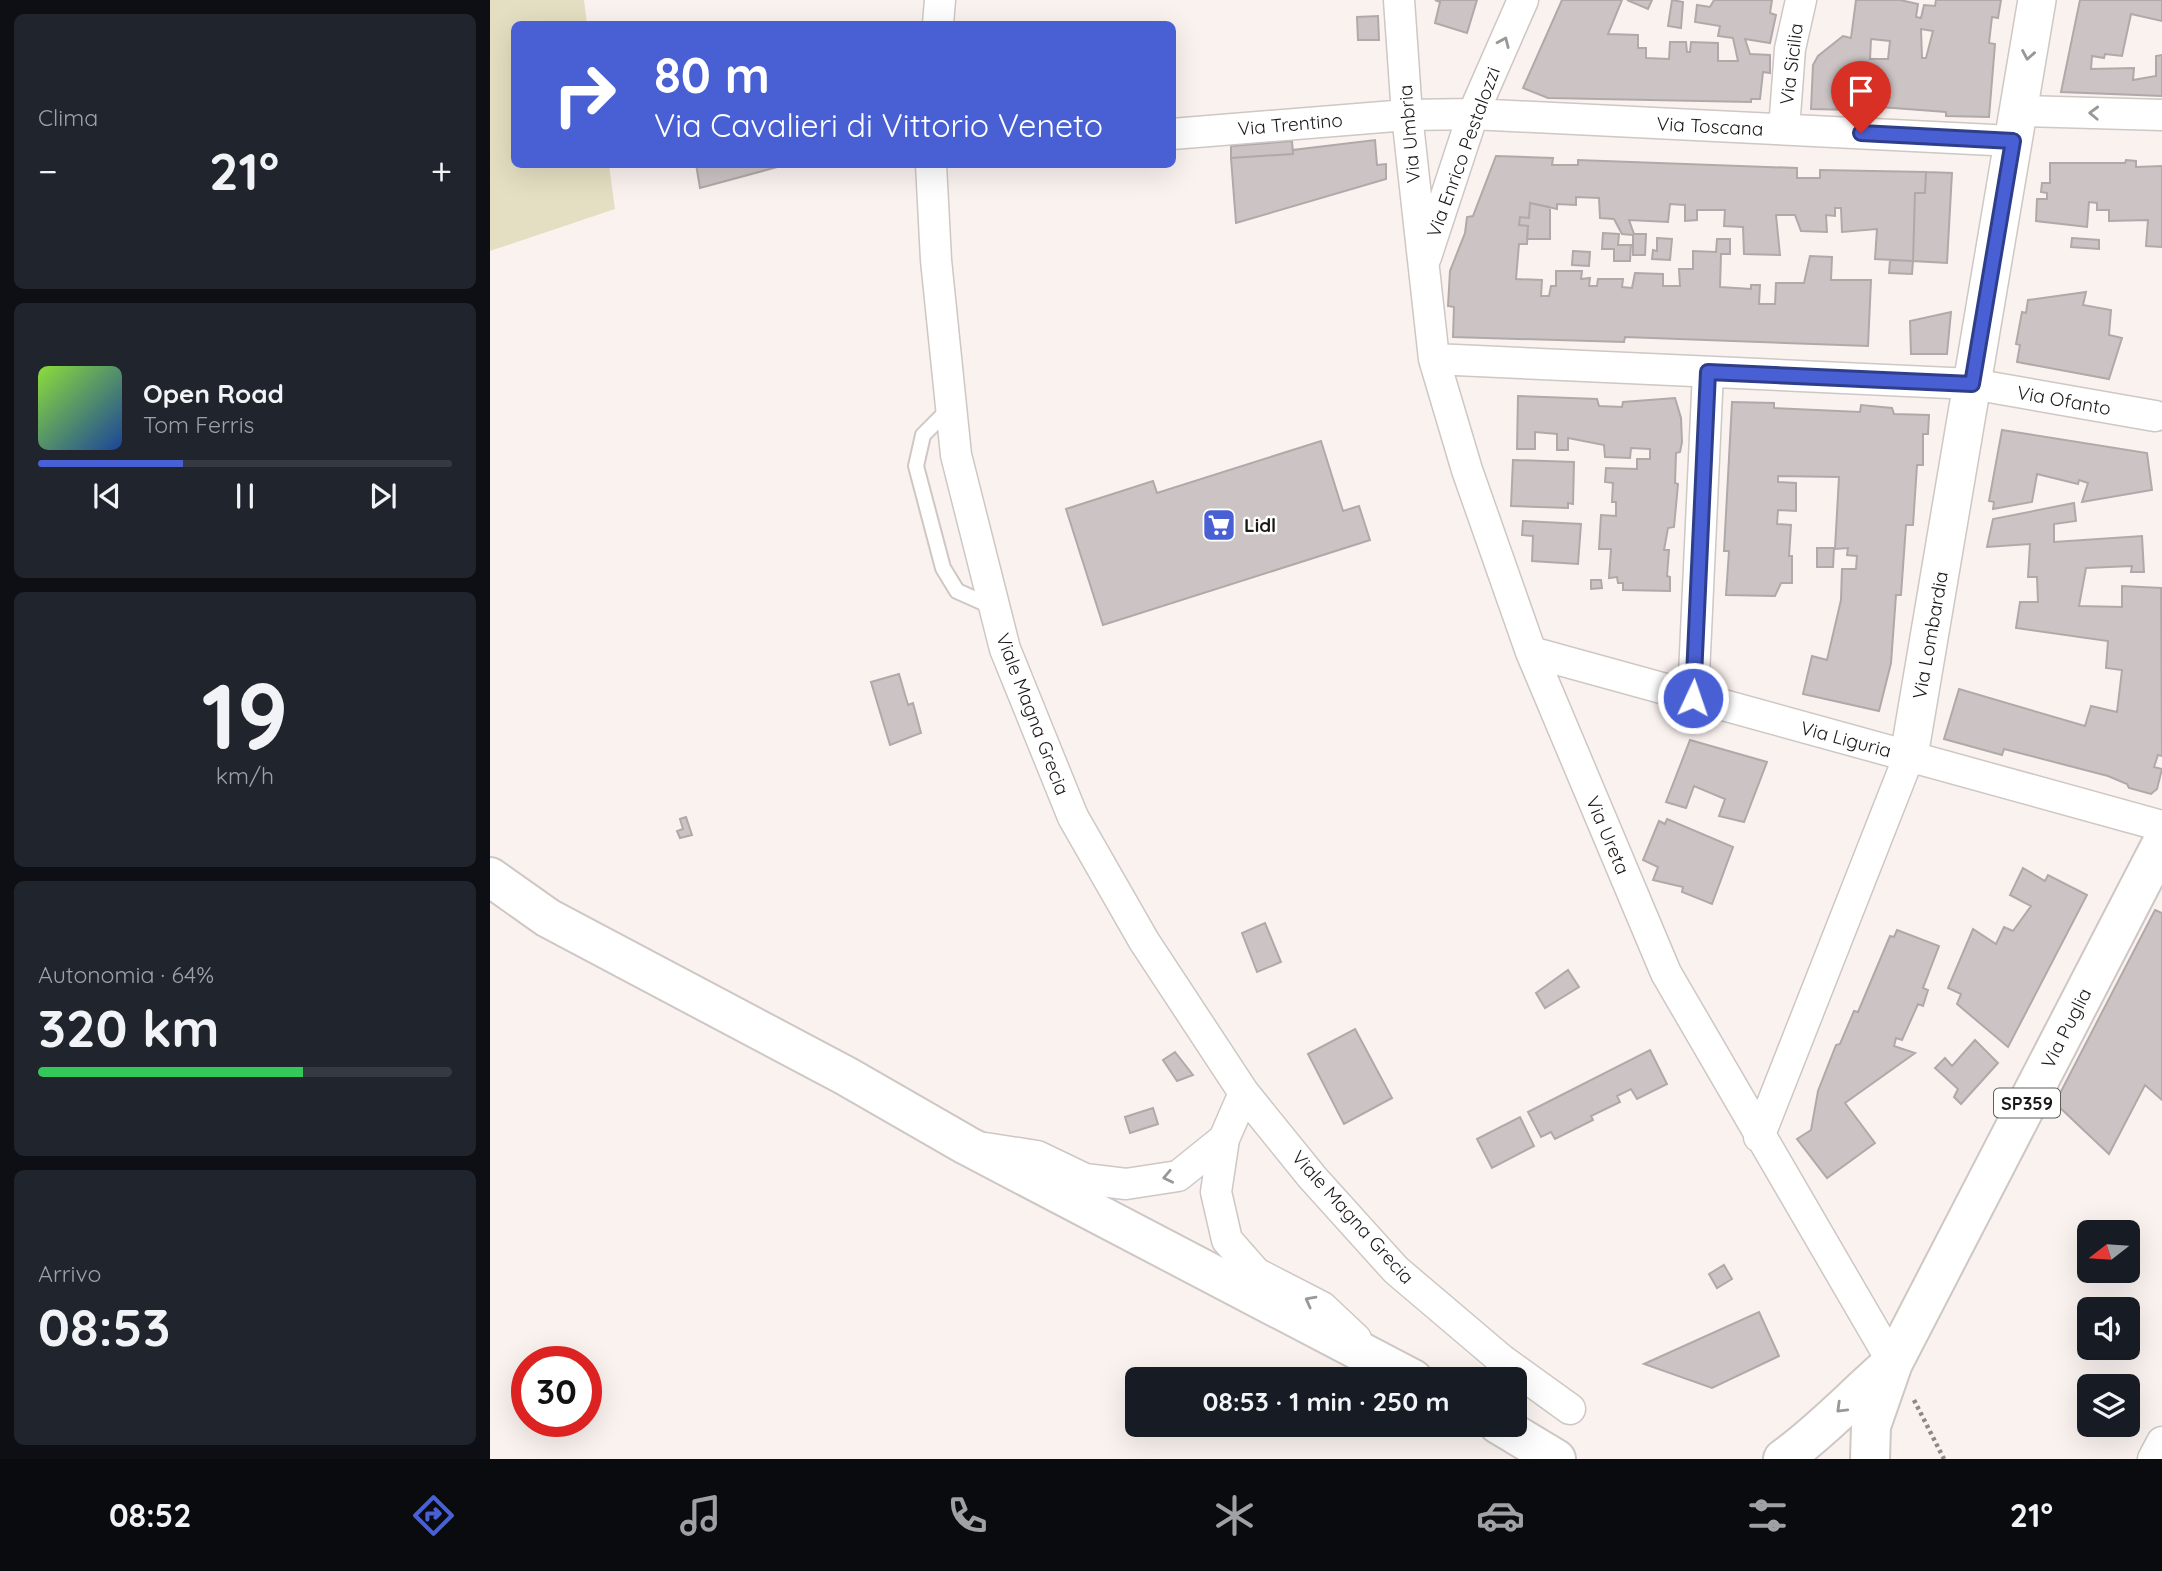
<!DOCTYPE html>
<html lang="it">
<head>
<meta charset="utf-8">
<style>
  :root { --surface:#171b24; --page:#20242c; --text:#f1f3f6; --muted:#9ea1a6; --line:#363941; --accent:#4960d4 }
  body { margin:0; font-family:Quicksand,sans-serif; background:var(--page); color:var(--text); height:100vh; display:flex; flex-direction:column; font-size:26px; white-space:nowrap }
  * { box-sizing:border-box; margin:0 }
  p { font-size:23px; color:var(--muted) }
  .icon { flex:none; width:38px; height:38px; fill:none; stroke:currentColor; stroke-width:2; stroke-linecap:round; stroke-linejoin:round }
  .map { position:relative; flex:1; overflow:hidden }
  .sheet { display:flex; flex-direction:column; gap:14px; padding:14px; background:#0d0f14; width:490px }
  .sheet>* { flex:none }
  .top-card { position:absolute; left:21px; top:21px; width:665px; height:147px; border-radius:10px; box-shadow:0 7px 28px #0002; background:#4960d4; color:#fff; overflow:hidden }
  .needle { width:46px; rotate:253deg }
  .controls { position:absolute; left:1587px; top:1220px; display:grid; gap:14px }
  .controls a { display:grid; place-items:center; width:63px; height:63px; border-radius:10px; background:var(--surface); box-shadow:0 7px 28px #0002; font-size:35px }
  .speed { position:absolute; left:21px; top:1346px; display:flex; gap:14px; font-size:35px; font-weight:700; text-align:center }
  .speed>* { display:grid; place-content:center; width:91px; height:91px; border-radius:50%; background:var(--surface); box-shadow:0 7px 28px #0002; line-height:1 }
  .speed .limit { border:10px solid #d22; background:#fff; color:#111 }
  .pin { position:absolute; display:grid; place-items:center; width:60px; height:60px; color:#fff; margin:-72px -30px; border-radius:50% 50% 50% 0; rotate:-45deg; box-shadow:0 0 7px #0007 }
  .pin .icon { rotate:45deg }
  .me { position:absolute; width:77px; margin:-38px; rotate:3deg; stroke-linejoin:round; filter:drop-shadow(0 0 5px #0008) }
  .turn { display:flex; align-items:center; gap:24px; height:147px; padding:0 28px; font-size:32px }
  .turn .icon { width:91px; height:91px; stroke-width:2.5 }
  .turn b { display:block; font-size:49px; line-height:60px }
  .big { font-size:52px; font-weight:700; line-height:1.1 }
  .sheet .widget { flex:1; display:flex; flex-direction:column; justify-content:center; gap:10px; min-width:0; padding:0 24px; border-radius:10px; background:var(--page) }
  .sheet .dial { align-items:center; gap:0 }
  .dial b { font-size:91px; line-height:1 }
  .song { display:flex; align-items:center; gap:21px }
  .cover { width:84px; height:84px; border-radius:10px; background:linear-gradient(135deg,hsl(90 70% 55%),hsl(220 70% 35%)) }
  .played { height:7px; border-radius:4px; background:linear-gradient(90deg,var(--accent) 35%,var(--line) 35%) }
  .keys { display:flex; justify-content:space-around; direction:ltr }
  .heat { display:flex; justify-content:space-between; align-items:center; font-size:38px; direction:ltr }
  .charge { height:10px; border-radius:5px; background:linear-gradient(90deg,#34c759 64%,var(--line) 0) }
  .trip { position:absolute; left:635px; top:1367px; width:402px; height:70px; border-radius:10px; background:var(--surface); box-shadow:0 7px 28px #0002; font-weight:700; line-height:70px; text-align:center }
  .tab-bar { display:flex; height:112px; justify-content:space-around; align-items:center; background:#090b0e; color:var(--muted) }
  .tab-bar .icon { width:49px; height:49px }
  .tab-bar .active { color:var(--accent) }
  .tab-bar b { font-size:32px; color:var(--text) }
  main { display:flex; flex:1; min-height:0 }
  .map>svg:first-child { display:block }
</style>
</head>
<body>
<main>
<section class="sheet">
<div class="widget"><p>Clima</p>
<div class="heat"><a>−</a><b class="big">21°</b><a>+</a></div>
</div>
<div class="widget">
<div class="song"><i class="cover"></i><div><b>Open Road</b><p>Tom Ferris</p></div></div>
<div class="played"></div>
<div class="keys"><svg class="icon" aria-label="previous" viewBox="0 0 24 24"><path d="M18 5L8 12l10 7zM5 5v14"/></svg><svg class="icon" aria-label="pause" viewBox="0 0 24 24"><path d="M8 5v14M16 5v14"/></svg><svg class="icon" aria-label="next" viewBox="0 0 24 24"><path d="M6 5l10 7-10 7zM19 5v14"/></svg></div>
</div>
<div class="widget dial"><b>19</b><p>km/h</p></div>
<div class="widget"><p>Autonomia · 64%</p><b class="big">320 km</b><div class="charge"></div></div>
<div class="widget"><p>Arrivo</p><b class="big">08:53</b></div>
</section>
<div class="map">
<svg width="1672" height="1459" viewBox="0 0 1672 1459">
  <rect width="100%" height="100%" fill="#faf2ef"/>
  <path fill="#e4dfc2" d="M0 0H94L97 24H24V164L119 165 125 209 0 251Z"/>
  <path fill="#ccc4c4" stroke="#b1a9a9" stroke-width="2" fill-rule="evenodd" d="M987 0 977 33 945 23 950 2 945 0Z
    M1072 0H1132L1118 34 1148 35V48H1156V58L1179 59 1180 42H1196L1197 52H1200L1201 42 1228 43V61H1248L1243 38 1228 36 1230 26 1205 22 1207 5 1220 7 1224 0H1282L1280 13 1286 15 1280 43 1255 39 1260 54 1280 55V73L1273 72 1270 99H1261V102L1058 98 1033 88Z
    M1137 0H1162L1158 9Z
    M1182 0 1193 2 1191 28 1178 26Z
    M1366 0H1410L1428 4 1426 17 1431 18 1434 5 1445 6 1446 0H1511L1508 18 1502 17 1499 43 1505 44 1499 117 1456 116V112L1364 105V110L1321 109 1323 65 1328 56 1353 36 1361 38ZM1431 29 1443 31 1436 58H1432ZM1381 39 1400 41 1398 59H1380Z
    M1590 0H1672V21L1641 14 1632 56 1615 54 1614 58 1602 56 1601 69 1644 68 1643 80 1666 76V56L1672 55V96L1571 92Z
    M888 16 889 40H868L867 17Z
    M885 140 887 165 896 164V179L746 223 741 158 803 154V150Z
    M802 141 803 154 741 158V146Z
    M1006 156 1063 158 1062 165H1088V160L1307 168V178H1330V170L1436 172 1435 193H1425L1423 261 1385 259 1387 229 1352 232 1351 208H1345V216L1336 215 1337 232 1311 231 1305 215H1286L1290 255 1254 254 1253 227 1234 226 1235 210H1207V220L1195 221V205L1180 204 1178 222 1139 220 1144 234H1156L1155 255H1143V235L1132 234 1124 219 1110 218 1109 198 1086 197V205L1067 204V209L1040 203 1039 218 1030 217 1029 225 1038 226 1037 244H1029L1026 279 1052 280 1051 296H1059L1061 286H1066V271H1092L1091 279 1100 278 1099 286H1107L1108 279H1133L1132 287 1142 288 1145 273 1173 274V286H1190L1189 269H1203V251L1226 252 1227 239H1240V254H1231L1230 287 1261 289V285H1270L1269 304H1285L1286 283H1314L1320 256 1342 257 1341 280H1381L1378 346 1135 337 1134 342 963 337 964 307 958 306 960 271 975 233 977 217 983 216Z
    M1636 160 1646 161V167L1672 166V247L1656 246 1658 220 1619 221V210H1607V203L1599 202 1597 227 1546 221 1547 199H1557V193L1551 192 1552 183H1560V163H1635Z
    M206 164H291V166L210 188Z
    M1436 172 1462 173 1457 263 1423 261 1425 193H1435Z
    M1040 203 1060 207V239H1037L1038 226 1029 225 1030 217 1039 218Z
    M1113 233 1129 234 1128 245H1141L1140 261H1124V249H1112Z
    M1167 238 1182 239 1180 260 1162 259 1163 250 1167 251Z
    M1582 238 1609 240V249L1581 247Z
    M1083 251 1100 252 1099 266 1082 265Z
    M1400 260 1423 261 1422 274 1399 273Z
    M1596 292 1593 305 1621 310 1619 335 1632 338 1619 379 1527 362 1530 345 1526 344 1532 312 1536 313 1538 300Z
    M1461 312 1457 354H1421L1420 321Z
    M1028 396 1107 399 1109 406 1132 407 1133 402 1185 398 1191 418 1192 442 1190 452 1186 453 1185 483 1188 484 1184 527 1178 528 1174 550H1179L1177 576 1180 577V591L1133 590V583H1128L1127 577 1119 578 1121 549H1109L1111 515 1126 516V502H1122L1123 483 1115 482 1116 468 1147 469V459H1160V449L1141 448 1140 458 1115 457 1114 445 1078 438V450H1067V434L1045 432V449H1027Z
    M1242 402 1284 403V408L1370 412 1371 405 1402 408 1404 414 1439 415 1438 434H1433V465H1427L1423 525H1416L1411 595H1406L1401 663 1389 711 1313 694 1322 656 1337 660 1351 600 1352 569H1366L1367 556 1357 555 1358 548 1345 549 1349 477 1288 476V482L1306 483V511L1288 510 1287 524 1301 525 1299 556H1302V583H1291L1285 596 1236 595 1239 551H1234Z
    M1512 430 1657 453 1662 490 1592 502 1598 483 1589 480 1588 484 1547 474 1542 502 1503 509 1504 502 1499 501Z
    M831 441 853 511 869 506 880 540 613 625 576 509 663 481 667 493Z
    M1023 460 1084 462 1083 504 1078 503V508L1021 506Z
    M1584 503 1586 521 1564 524V542L1652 536 1654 572H1641L1642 566 1596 568 1589 606 1632 607V586L1671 588 1672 756 1668 755 1664 767 1672 769 1667 789 1661 794 1639 788 1637 784 1618 776 1514 749 1512 755 1454 739 1469 689 1595 726 1601 706 1627 712 1632 670 1616 668 1618 641 1526 628 1530 602H1548L1547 577H1538L1540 544 1497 547 1503 519Z
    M1033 521 1091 524 1088 564 1042 561 1043 536 1032 535Z
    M1327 548H1344L1343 567H1327Z
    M1101 580H1111L1112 588 1101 589Z
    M409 674 418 705 423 703 431 733 400 745 381 682Z
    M1200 740 1277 762 1254 822 1229 816 1235 799 1204 786 1196 808 1176 802Z
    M196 817 202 835 190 838 187 831 193 829 190 819Z
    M1177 819 1243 847 1222 904 1192 892 1193 887 1163 880 1168 867 1153 860 1169 821 1175 824Z
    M1533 868 1555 881 1558 875 1597 895 1518 1047 1467 1004 1471 994 1458 988 1483 929 1506 944 1514 927 1523 931 1541 906 1520 895Z
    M1665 910 1672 913V1100L1655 1085 1619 1154 1565 1103Z
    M775 923 791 962 767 972 752 933Z
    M1407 930 1449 946 1433 988 1438 990 1433 1006 1428 1004 1412 1040 1406 1038 1404 1046 1425 1053 1355 1103 1385 1143 1337 1178 1307 1139 1321 1130 1328 1091 1346 1045 1350 1044 1364 1011 1368 1012 1400 936 1404 937Z
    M1078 970 1089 987 1055 1008 1046 993Z
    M865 1029 902 1098 854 1124 818 1054Z
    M1485 1040 1508 1063 1471 1104 1464 1097 1468 1089 1445 1068 1455 1058 1462 1066Z
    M1160 1050 1177 1084 1147 1099 1141 1089 1127 1096 1130 1102 1101 1116 1103 1120 1065 1139 1061 1132 1051 1137 1038 1112Z
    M685 1052 703 1075 687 1081 673 1060Z
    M663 1108 668 1124 640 1133 635 1117Z
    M1030 1117 1044 1146 1002 1168 987 1139Z
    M1234 1265 1242 1279 1227 1288 1219 1274Z
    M1269 1312 1289 1356 1222 1388 1154 1364Z"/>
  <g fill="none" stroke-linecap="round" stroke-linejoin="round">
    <defs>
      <path id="service" d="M460 408 433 435 426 466 453 568 467 591 503 607"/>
      <path id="minor" d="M909 0 917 115 944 359 977 470 1041 652 1176 973 1403 1363
        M448 24 450 0
        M1529 111 1672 115
        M1294 129 1300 49 1311 0
        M682 134 917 115 983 114 1523 141
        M441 164 446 260 466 455 515 649 583 817 654 941 754 1093 822 1177 906 1270 1012 1360 1080 1409
        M936 257 983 114 1033 0
        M944 359 1482 384 1665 416
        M1041 652 1672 826
        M1203 697 1218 372
        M754 1093 734 1139 726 1192 737 1240 766 1273 832 1307 866 1339
        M1269 1137 1419 756
        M495 1148 547 1156 595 1179 636 1184 688 1176 734 1139
        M1663 1459 1672 1442"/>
      <path id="tertiary" d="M1419 756 1547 0"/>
      <path id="secondary" d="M0 877 58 918 356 1076 476 1145 923 1379
        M1008 1424 1066 1459"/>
      <path id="primary" d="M1293 1459C1332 1431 1365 1395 1401 1364
        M1380 1459 1381 1426 1403 1363 1672 843"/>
    </defs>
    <use href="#service" stroke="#cec7c4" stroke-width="18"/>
    <use href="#minor" stroke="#cec7c4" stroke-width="33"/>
    <use href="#tertiary" stroke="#cec7c4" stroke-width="40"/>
    <use href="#secondary" stroke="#cec7c4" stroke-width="42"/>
    <use href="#primary" stroke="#cec7c4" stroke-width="42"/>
    <path stroke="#8d8886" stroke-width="4.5" stroke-dasharray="3.5 3.5" stroke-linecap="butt" d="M1424 1400 1454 1459"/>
    <use href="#service" stroke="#fff" stroke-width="14"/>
    <use href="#minor" stroke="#fff" stroke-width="30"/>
    <use href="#tertiary" stroke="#fff" stroke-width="37"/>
    <use href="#secondary" stroke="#fff" stroke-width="38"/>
    <use href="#primary" stroke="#fff" stroke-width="38"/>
  </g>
  <defs><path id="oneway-chevron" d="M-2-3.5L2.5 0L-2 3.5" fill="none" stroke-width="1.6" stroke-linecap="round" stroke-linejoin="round" transform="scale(1.75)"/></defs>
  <g stroke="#989897">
    <use href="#oneway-chevron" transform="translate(1014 42) rotate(-66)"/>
    <use href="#oneway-chevron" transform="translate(1538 55) rotate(100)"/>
    <use href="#oneway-chevron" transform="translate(1604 113) rotate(-178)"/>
    <use href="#oneway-chevron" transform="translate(678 1177) rotate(168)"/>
    <use href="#oneway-chevron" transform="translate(820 1301) rotate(-152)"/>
    <use href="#oneway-chevron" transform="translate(1351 1408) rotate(136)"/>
  </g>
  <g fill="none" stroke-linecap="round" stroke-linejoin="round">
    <defs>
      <path id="route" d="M1203 698 1218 372 1482 384 1523 141 1371 133"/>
    </defs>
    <use href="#route" stroke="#2f3e8a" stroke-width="18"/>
    <use href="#route" stroke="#4960d4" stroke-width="12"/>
  </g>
  <defs>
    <symbol id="supermarket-square" viewBox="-11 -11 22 22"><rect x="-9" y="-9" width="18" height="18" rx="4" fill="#4960d4" stroke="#fff"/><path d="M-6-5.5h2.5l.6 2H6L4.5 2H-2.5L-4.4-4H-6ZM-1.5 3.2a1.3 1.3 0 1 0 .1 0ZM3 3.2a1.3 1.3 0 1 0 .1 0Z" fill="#fff"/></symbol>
  </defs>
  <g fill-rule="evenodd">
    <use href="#supermarket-square" x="710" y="506" width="38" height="38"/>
  </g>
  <g text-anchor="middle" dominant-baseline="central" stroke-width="5" stroke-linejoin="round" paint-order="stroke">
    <rect fill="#fff" stroke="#5f5e5d" stroke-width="2" x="1504" y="1088.5" width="66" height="29" rx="5"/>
    <g font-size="18" font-weight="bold" fill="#1b1918">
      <text x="1537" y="1103">SP359</text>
    </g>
    <g font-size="19" fill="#1b1918" stroke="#fff">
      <text transform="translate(1301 64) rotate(-83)">Via Sicilia</text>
      <text transform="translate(800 124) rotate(-5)">Via Trentino</text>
      <text transform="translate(1220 126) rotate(3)">Via Toscana</text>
      <text transform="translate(919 134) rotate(-95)">Via Umbria</text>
      <text transform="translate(973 152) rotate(-70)">Via Enrico Pestalozzi</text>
      <text transform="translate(1574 400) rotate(10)">Via Ofanto</text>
      <text transform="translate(1440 635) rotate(-80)">Via Lombardia</text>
      <text transform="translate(543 714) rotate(69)">Viale Magna Grecia</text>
      <text transform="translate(1356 739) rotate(15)">Via Liguria</text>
      <text transform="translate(1118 835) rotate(67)">Via Ureta</text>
      <text transform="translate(1576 1028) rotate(-63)">Via Puglia</text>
      <text transform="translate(863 1217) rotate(48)">Viale Magna Grecia</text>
    </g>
    <g font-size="19" font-weight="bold" fill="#1b1918" stroke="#fff" text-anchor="start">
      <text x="754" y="525">Lidl</text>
    </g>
  </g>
</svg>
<div class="controls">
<a><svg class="needle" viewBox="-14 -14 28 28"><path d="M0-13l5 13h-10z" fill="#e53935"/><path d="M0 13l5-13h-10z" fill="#9ea1a6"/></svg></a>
<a><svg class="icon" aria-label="sound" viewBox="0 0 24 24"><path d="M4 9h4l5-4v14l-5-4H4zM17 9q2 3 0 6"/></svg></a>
<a><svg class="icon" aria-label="layers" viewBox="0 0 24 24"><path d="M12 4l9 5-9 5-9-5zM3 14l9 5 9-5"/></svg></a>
</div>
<div class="speed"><div class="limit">30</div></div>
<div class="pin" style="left:1371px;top:133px;background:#d93025"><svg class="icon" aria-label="arrive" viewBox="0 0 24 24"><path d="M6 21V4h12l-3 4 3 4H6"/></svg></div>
<svg class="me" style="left:1203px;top:698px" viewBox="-20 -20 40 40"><circle r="17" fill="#4960d4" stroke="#fff" stroke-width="3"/><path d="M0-11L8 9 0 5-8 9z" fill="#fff"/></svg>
<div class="trip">08:53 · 1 min · 250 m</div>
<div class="top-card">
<div class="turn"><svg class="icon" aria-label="right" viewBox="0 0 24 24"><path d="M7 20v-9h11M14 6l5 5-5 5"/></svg><div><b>80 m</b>Via Cavalieri di Vittorio Veneto</div></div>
</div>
</div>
</main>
<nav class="tab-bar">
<b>08:52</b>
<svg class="icon active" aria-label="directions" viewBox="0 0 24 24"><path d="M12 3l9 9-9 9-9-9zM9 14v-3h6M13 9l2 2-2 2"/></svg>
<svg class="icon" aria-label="music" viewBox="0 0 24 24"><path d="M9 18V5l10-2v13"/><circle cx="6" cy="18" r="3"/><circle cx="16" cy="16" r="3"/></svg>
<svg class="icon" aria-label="phone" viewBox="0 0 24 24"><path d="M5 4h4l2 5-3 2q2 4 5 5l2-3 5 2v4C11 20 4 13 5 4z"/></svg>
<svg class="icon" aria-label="climate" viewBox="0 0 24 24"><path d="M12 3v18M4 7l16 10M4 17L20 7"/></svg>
<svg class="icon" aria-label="car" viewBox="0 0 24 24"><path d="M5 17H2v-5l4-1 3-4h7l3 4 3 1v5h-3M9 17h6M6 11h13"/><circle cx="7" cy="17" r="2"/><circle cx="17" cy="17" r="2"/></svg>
<svg class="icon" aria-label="filters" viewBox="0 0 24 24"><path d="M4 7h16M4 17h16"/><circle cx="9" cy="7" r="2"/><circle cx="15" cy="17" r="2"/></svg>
<b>21°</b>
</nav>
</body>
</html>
